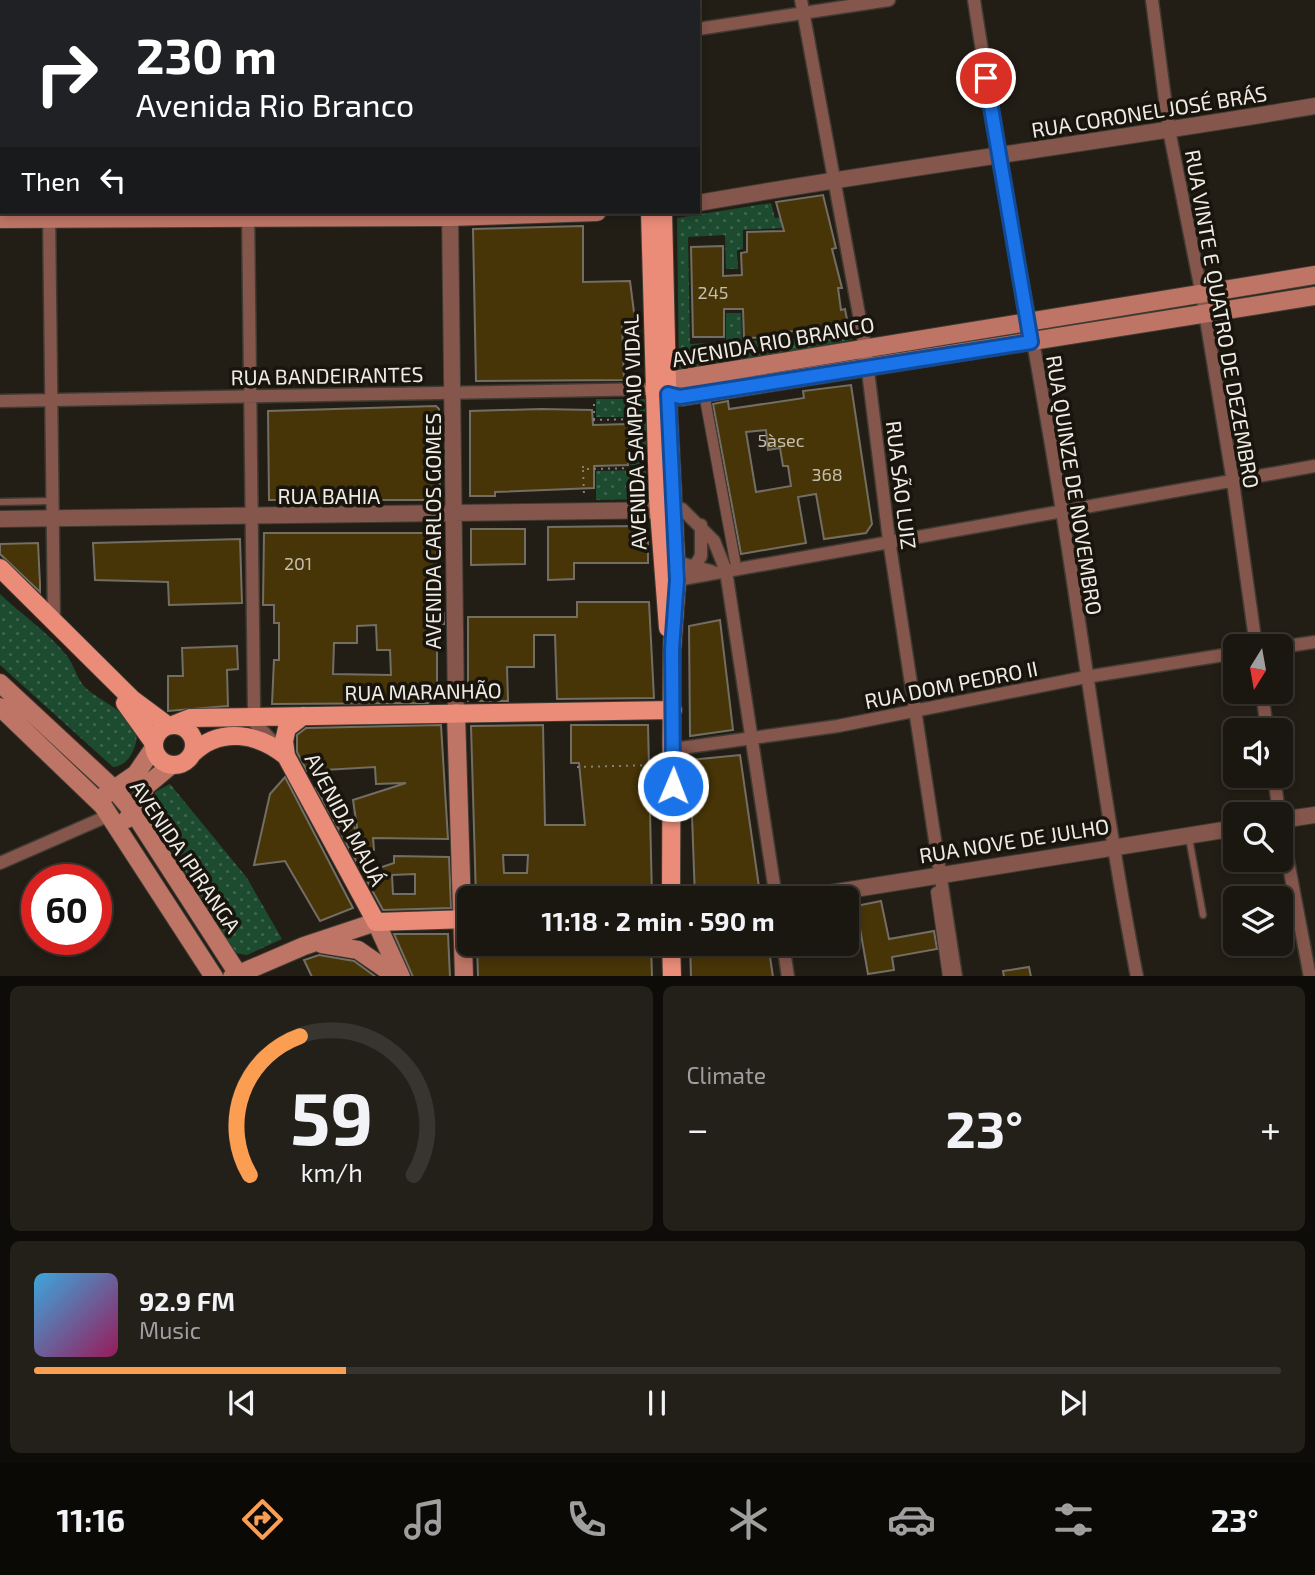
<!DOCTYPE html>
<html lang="en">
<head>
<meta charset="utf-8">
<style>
  :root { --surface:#1a1610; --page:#231f19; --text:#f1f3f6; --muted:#9f9f9f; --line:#383530; --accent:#fc9e52 }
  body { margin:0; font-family:"Exo 2",sans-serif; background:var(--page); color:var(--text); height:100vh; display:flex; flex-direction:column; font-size:26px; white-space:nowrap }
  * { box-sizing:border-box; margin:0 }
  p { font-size:23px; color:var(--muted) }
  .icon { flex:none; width:38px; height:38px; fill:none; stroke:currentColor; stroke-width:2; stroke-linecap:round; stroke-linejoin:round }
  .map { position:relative; height:976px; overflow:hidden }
  .drawer { display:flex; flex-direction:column; gap:10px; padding:10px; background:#0e0c09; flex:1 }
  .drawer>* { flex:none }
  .hud { position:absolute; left:0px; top:0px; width:700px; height:214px; box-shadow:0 4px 10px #0003,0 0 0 2px var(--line); background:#202124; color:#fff; overflow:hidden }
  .needle { width:46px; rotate:191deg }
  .tools { position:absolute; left:1223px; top:634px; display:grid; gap:14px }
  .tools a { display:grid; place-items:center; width:70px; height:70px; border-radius:10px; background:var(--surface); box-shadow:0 4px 10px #0003,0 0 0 2px var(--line); font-size:35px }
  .speed { position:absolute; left:21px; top:864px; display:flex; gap:14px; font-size:35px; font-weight:700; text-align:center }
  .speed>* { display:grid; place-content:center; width:91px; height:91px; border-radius:50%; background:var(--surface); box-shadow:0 4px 10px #0003,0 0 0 2px var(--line); line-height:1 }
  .speed .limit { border:10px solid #d22; background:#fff; color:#111 }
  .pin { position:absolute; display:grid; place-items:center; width:60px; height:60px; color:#fff; margin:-30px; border:4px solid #fff; border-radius:50%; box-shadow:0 2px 7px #0007 }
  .me { position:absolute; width:77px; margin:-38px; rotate:1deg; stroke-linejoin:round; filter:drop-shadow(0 0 5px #0008) }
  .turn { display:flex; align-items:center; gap:24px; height:147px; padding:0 21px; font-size:32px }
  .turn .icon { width:91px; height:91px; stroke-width:2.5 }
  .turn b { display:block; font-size:49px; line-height:60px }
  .then { display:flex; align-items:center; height:66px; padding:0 21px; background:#0003; gap:14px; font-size:26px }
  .big { font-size:52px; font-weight:700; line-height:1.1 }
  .drawer .tile { flex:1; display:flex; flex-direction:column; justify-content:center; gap:10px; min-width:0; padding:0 24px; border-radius:10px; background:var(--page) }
  .drawer .dial { align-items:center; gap:0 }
  .dial svg { height:182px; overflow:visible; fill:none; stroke:var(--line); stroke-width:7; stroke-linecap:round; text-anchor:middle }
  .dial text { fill:var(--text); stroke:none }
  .song { display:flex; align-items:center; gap:21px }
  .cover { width:84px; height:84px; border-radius:10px; background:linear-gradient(135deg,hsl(200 70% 55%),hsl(330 70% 35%)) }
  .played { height:7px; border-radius:4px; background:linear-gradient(90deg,var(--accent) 25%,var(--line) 25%) }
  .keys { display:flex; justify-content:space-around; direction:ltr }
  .heat { display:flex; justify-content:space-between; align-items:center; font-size:38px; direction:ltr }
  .drawer .tiles { flex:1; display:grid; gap:10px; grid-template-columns:1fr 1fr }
  .tile:last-child { grid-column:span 2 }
  .trip { position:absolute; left:457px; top:886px; width:402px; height:70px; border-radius:10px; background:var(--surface); box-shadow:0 4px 10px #0003,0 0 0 2px var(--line); font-weight:700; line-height:70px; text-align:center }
  .tabs { display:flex; height:112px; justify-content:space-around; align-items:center; background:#0a0906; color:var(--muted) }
  .tabs .icon { width:49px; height:49px }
  .tabs .on { color:var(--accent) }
  .tabs b { font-size:32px; color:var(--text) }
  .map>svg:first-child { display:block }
</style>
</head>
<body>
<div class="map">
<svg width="1315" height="977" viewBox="0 0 1315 977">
  <defs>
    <pattern id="grass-dots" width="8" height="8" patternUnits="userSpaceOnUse" patternTransform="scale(1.75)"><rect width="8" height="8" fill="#1d4b30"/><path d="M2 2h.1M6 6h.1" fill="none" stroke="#3e654e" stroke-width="1.8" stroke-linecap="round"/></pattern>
  </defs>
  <rect width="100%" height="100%" fill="#221e16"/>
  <path fill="url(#grass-dots)" d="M771 203 775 218 783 217 785 228 743 230V249L737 250 738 269H726L725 235 688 237 690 344 726 342V313H741L742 341 851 336 852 340 679 372 677 218Z
    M596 399H645V417H596Z
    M646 422V464L630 465V422Z
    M646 470 645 499 596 500V471Z
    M0 594C21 614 49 633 67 656 74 665 76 676 83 685 100 705 150 716 133 751 129 760 123 766 113 767L0 665Z
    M170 784 247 878 282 939 247 955 235 953 150 814 155 792Z"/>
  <path fill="#483507" stroke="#736e64" stroke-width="2" fill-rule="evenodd" d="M823 195 836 248 832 249 842 288H838L841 310 845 309 848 325 785 332 786 337 744 338 743 309H724V337H693L691 247 723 246V276L742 275 741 253 747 252V232L784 231 776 202Z
    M583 226V282L630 281 635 320H622L624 380 476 381 473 229Z
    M851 385 872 524 866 533 824 539 816 494 798 497 806 543 741 554 713 404 728 401 729 409 804 398 803 391ZM766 430 768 450 780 448 783 466H788L791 486 756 492 746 432Z
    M436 406 439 409 440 500H269L268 411Z
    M541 409 592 410 593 425 628 424V465L594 466V488L495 492V496H470V411Z
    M639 526 648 535V563H574V579L548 580V527Z
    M471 529H525V564L471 565Z
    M264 533H427V537H436L438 613H444V624H437V697L428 703 272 704 274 660H279V623H274V605H263ZM376 625 377 650H390L391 675 333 674 334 643H357V626Z
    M240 539 242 603 169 605 168 582 95 580 93 543Z
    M38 543 40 584V592L0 554V544Z
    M577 602H649L654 698 557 699 555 635H534V667H507L508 701H468V617H577Z
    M720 620 733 730 690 736 689 626Z
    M237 646 238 669 227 670 228 706 168 711V676H183L182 648Z
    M441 725 448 839 373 838 374 850 370 852 379 868 394 863V856L449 857 451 908 383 910 316 788 332 786 358 834 353 800 406 783 376 784 375 767 307 771 297 752V735L306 728ZM415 874V894H393L392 875Z
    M543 725 545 825H585L579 763H571V725H648L652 898H476L471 726ZM503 855H528L527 873H504Z
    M740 755 759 887 738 891V895L695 898 690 760Z
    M285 777 353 908 320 921 285 861 254 865 270 794Z
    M881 901 889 939 934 931 937 949 892 957 894 970 868 974 856 906Z
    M394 934H448L450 977H413Z
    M477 943H651L652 977H478Z
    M690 943H768L773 977H691Z
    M319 955 354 961 376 977H312L304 960Z
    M1029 967 1031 977H1004L1003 971Z"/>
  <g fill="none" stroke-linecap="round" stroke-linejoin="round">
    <defs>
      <path id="service" d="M0 502 52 501
        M1189 838 1203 915"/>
      <path id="pedestrian" d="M705 399 735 561
        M936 892 948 977"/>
      <path id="minor" d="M245 0V2
        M801 0 865 347 889 540 956 977
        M974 0C1000 171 1035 341 1062 511 1087 667 1107 822 1137 977
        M1152 0 1169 130 1202 295 1233 482 1256 646
        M698 29 889 0
        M49 212 54 624
        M248 212 254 709 255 723 276 745
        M0 401 654 389
        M672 510 682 509 714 541 726 571 776 898
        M673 557 684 564 711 571
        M690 574 701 556V525
        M677 580 1315 466
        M1281 647 1315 642
        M1262 691 1267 730
        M674 749 838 726 1086 677 1236 653
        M1274 775 1279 814
        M1281 824 1310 977
        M0 863 110 815
        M783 943 788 977"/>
      <path id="tertiary" d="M440 0V2
        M698 203C903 167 1110 141 1315 106
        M450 212 456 713
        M0 519 669 510
        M1281 820 1315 815
        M799 898 1236 828"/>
      <path id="secondary" d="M0 46H2
        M0 219 450 217 597 212
        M654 389 679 379 1315 275
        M654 389 680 397 1315 296
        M0 683 114 789 134 813 238 974
        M0 707 103 806 214 977
        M456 713 464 977
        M104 796 136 774 153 749
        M127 819 134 813 146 786 170 766
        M322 944 358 950 397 977
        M232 977 304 946 376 922 401 977"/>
      <path id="primary" d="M642 0V2
        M660 0V2
        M650 212 658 498 668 628
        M663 212 667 383 677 580 672 649 671 898
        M0 568 132 699 167 725
        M125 703 153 742
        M175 724 190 718 673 710
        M154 745a20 20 0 1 1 40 0a20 20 0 1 1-40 0Z
        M193 753C221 726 259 734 286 756L376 922 469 919
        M286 756 284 741 287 728 303 716
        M671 943 672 977"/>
    </defs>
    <use href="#service" stroke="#3f3b33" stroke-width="9"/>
    <use href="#pedestrian" stroke="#3f3b33" stroke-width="12"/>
    <use href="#minor" stroke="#3f3b33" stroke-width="15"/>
    <use href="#tertiary" stroke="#3f3b33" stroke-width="18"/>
    <use href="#secondary" stroke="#3f3b33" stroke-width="20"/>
    <use href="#primary" stroke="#3f3b33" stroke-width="20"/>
    <path stroke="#838079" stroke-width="2" stroke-dasharray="2 5" stroke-linecap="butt" d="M594 404V419
      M593 420 640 419
      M583 466V469L642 468
      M583 470 584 496
      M577 767 656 765"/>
    <use href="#service" stroke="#84564c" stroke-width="6"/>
    <use href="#pedestrian" stroke="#84564c" stroke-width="10"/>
    <use href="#minor" stroke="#84564c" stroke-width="12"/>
    <use href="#tertiary" stroke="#84564c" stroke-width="16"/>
    <use href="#secondary" stroke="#be7566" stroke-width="18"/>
    <use href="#primary" stroke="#eb8c79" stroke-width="18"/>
  </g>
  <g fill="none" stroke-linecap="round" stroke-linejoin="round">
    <defs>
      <path id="route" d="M673 786 672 649 677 580 668 394 680 397 1031 342 986 78"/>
    </defs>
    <use href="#route" stroke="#114b97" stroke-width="18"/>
    <use href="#route" stroke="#1a73e8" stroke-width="12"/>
  </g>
  <g text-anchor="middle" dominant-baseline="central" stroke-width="7" stroke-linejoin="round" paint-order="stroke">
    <g font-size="18" fill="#c4beae">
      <text x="713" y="292">245</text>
      <text x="781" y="440">5àsec</text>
      <text x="827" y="474">368</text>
      <text x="298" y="563">201</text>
    </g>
    <g font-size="21" fill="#eeece6" stroke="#19150d">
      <text transform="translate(1149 111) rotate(-9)">RUA CORONEL JOSÉ BRÁS</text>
      <text transform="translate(1223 319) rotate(80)">RUA VINTE E QUATRO DE DEZEMBRO</text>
      <text transform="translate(773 341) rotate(-10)">AVENIDA RIO BRANCO</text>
      <text transform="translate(327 375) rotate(-1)">RUA BANDEIRANTES</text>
      <text transform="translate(634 432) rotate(-92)">AVENIDA SAMPAIO VIDAL</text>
      <text transform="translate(902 485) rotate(83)">RUA SÃO LUIZ</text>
      <text transform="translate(1075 485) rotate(81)">RUA QUINZE DE NOVEMBRO</text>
      <text x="329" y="495">RUA BAHIA</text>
      <text transform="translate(432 531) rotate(-90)">AVENIDA CARLOS GOMES</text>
      <text transform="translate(951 684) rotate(-11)">RUA DOM PEDRO II</text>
      <text transform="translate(423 691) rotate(-1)">RUA MARANHÃO</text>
      <text transform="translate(346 819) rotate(62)">AVENIDA MAUÁ</text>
      <text transform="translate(1014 840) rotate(-9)">RUA NOVE DE JULHO</text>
      <text transform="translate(186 856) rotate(56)">AVENIDA IPIRANGA</text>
    </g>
  </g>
</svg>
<div class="tools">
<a><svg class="needle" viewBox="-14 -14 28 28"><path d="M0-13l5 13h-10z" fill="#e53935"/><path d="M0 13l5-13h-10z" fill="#9f9f9f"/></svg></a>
<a><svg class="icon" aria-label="sound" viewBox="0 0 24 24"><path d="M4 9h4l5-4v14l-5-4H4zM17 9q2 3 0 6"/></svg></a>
<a><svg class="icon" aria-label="search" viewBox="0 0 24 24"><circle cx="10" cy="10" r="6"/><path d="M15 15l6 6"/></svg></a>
<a><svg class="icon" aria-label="layers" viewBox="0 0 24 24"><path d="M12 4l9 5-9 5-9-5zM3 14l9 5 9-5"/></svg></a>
</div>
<div class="speed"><div class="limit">60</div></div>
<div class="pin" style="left:986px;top:78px;background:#d93025"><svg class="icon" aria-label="arrive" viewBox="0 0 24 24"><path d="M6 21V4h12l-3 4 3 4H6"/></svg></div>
<svg class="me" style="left:673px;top:786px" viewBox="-20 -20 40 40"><circle r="17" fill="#1a73e8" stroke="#fff" stroke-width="3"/><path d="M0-11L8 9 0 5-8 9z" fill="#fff"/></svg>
<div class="trip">11:18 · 2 min · 590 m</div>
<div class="hud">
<div class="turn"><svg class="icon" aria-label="right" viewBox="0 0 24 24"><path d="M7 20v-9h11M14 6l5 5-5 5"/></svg><div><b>230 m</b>Avenida Rio Branco</div></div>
<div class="then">Then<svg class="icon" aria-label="left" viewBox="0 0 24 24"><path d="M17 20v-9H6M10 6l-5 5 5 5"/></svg></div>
</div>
</div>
<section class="drawer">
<div class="tiles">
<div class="tile dial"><svg viewBox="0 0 100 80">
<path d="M14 69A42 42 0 1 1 86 69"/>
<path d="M14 69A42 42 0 0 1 36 8" stroke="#fc9e52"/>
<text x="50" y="56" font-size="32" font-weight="700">59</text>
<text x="50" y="72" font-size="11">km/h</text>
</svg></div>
<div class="tile"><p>Climate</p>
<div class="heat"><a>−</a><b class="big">23°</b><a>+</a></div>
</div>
<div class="tile">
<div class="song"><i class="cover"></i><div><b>92.9 FM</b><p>Music</p></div></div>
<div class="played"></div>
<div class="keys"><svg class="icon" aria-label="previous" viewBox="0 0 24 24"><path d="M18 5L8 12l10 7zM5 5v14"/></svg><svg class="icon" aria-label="pause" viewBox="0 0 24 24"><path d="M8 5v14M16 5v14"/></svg><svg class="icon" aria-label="next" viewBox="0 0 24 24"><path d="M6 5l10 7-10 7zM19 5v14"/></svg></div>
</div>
</div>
</section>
<nav class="tabs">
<b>11:16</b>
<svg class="icon on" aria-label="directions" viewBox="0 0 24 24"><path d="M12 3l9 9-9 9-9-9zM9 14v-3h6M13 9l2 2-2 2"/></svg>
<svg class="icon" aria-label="music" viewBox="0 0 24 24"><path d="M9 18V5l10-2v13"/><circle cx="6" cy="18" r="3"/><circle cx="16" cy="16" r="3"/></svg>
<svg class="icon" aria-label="phone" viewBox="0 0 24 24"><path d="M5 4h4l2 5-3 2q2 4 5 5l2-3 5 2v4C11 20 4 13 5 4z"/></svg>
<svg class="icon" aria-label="climate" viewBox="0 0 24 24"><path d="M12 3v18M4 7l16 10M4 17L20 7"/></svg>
<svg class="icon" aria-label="car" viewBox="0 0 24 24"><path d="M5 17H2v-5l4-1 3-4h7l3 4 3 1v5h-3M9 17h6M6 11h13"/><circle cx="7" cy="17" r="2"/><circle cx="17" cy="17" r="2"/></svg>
<svg class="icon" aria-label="filters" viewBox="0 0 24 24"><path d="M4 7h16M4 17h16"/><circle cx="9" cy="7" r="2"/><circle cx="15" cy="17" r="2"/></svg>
<b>23°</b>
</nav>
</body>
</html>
